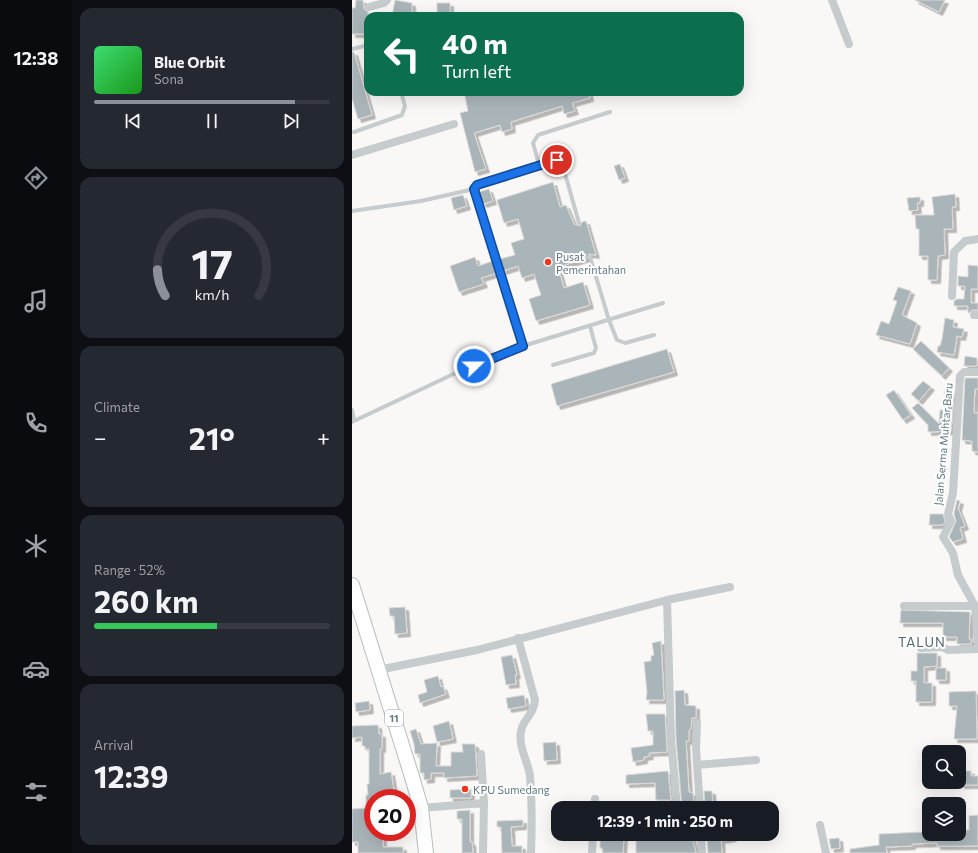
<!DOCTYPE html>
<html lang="en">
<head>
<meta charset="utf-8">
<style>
  :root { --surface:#171b24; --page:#242831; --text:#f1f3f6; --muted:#9ea1a6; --line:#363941; --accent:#8c9099 }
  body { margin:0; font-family:Commissioner,sans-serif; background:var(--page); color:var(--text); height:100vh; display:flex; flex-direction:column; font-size:15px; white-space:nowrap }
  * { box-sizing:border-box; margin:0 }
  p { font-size:13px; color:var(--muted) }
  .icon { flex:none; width:22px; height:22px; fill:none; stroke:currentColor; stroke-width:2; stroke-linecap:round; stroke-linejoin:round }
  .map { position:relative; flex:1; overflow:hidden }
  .details { display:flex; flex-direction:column; gap:8px; padding:8px; background:#0d0f14; width:280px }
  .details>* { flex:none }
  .banner { position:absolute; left:12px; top:12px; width:380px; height:84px; border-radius:12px; box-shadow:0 4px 16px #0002; background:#0b6e4f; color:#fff; overflow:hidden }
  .buttons { position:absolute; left:570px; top:745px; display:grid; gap:8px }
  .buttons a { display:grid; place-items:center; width:44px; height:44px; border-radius:8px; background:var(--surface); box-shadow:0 4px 16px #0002; font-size:20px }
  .speed { position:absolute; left:12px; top:789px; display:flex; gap:8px; font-size:20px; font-weight:700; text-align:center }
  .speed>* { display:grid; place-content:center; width:52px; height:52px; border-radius:50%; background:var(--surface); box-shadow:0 4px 16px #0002; line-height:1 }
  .speed .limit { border:6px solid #d22; background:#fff; color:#111 }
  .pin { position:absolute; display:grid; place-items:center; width:34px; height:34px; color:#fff; margin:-17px; border:2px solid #fff; border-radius:50%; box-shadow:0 1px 4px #0007 }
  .me { position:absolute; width:44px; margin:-22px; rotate:68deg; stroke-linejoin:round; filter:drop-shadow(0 0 3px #0008) }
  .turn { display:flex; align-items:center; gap:14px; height:84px; padding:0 12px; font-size:18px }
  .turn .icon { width:52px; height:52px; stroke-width:2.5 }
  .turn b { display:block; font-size:28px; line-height:34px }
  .big { font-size:30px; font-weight:700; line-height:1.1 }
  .details .widget { flex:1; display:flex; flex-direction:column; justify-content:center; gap:6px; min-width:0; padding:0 14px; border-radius:12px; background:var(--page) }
  .details .dial { align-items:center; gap:0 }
  .dial svg { height:104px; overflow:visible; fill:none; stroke:var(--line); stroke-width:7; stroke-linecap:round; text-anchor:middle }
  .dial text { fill:var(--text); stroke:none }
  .song { display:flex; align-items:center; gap:12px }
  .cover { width:48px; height:48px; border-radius:6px; background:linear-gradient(135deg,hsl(140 70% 55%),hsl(120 70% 35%)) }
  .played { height:4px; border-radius:2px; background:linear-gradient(90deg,var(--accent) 85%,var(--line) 85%) }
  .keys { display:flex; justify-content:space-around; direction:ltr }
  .heat { display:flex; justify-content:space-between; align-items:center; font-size:22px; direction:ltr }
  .charge { height:6px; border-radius:3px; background:linear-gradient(90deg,#34c759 52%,var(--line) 0) }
  .trip { position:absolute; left:199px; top:801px; width:228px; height:40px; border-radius:12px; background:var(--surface); box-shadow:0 4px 16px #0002; font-weight:700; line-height:40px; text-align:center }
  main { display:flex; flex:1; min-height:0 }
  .dock { display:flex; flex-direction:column; width:72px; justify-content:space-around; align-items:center; background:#090b0e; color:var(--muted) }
  .dock .icon { width:28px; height:28px }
  .dock .on { color:var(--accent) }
  .dock b { font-size:18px; color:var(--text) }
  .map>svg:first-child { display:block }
</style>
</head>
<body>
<main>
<nav class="dock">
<b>12:38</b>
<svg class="icon on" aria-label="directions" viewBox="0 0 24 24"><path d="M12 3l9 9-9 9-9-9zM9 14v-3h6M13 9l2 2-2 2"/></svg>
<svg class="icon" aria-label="music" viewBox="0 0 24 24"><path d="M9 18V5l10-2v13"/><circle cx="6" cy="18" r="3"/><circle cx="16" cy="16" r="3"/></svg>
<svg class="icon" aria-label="phone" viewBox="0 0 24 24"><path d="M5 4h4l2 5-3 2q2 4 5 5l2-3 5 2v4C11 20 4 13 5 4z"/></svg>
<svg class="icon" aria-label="climate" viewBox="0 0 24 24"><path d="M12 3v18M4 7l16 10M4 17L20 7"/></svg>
<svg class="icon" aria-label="car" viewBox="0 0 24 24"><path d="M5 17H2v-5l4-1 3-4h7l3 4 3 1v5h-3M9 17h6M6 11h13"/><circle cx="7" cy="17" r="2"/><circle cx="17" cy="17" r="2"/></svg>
<svg class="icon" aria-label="filters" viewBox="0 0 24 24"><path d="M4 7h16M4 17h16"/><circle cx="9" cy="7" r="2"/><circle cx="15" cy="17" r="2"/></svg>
</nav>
<section class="details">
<div class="widget">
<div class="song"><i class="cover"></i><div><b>Blue Orbit</b><p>Sona</p></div></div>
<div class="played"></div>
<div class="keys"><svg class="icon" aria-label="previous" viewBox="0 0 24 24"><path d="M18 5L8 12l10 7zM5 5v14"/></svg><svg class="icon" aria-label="pause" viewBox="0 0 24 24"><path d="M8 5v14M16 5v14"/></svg><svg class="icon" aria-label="next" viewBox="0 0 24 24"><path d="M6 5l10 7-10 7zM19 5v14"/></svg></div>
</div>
<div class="widget dial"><svg viewBox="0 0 100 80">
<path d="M14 69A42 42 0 1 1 86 69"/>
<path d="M14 69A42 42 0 0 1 8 49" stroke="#8c9099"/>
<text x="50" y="56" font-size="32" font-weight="700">17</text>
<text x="50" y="72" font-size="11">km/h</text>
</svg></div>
<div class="widget"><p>Climate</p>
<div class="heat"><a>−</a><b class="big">21°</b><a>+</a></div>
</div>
<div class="widget"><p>Range · 52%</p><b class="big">260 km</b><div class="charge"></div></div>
<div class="widget"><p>Arrival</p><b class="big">12:39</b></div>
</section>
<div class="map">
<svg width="626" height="853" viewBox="0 0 626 853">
  <defs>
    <filter id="shadow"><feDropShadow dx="3.5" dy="3.5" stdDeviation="0" flood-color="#0004"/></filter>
  </defs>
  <rect width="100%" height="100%" fill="#f9f8f6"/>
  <path fill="#aab5ba" stroke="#dbdad8" filter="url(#shadow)" d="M4 0H11L12 9 16 12V34H0V8H3Z
    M43 0 60 3V15L40 16Z
    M563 0H593L587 12Z
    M85 3H98V16H85Z
    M0 52H2L20 115 6 119 0 99Z
    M112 92H237L238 98 220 103 223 111 212 114 210 106 159 122 160 129 150 132 148 125 122 133 134 169 123 172 108 113 116 111Z
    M268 164 273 178 267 180 262 166Z
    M201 182 208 207 214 205 222 224 228 226 230 222 234 221 244 255 237 254 235 258 206 267 212 288 231 282 238 305 184 321 177 299 189 295 182 274 170 278 166 266 151 271 148 259 163 255 159 243 172 239 166 219 152 223 145 200Z
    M137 189 141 201 131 204 127 192Z
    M603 194 604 207H600L601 229H592L593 255 586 256 585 280H576V256H567V229H564L563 215H582L580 197Z
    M111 195 115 206 102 210 99 198Z
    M568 197V203H565L566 210 557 211 555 198Z
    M123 257 126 266 141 261 145 273 129 278 132 284 107 292 98 266Z
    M616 265 626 266V289H619V303H626V310H620L617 313H616V306H602V301L605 299H612L613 286H606V276L616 277Z
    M546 287 559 291 550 315 565 323 558 344 524 335 529 321 537 324 545 301 541 300Z
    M593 318 602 320 601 327 612 329 610 337 605 336 602 355 585 352 586 346H588L590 339Z
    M569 341 597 368 590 376 561 349Z
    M315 349 322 372 205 406 199 384Z
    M613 356 625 358V366H612Z
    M613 378H626V389H623L622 406V413H626V452L620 451V441L610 440Z
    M571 381 579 387 567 401 559 394Z
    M542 390 559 415 551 420 534 395Z
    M593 390 602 391 599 431 576 432V425L560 408 566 403 587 424 588 410H592Z
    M605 500 608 501 606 508 613 526 608 528 611 539 601 542 597 537 604 521 602 514Z
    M578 514H591L593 521 591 525H577Z
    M53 607 55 633 43 634 42 616H38L37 608Z
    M549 610 618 612 617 639H619V644H605V637H591V623H548Z
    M309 641 312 700H294L295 693 292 662 299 661V656L302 655 300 643Z
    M565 653H585V666L572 667V683H580V702H564V681H559V671H565Z
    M160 655 165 675H163L164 684 154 685 149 657Z
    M584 668H594V680H584Z
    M86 676 89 687 91 686 94 694 68 703 66 695 75 692 72 680Z
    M332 690 333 705 344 706V718H340L339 729 337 730V741H334L337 792 341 793 342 807 330 808 324 739 323 691Z
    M624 691 625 739H602L605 706H597V692Z
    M172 695 174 706 156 709 154 698Z
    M17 701 18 710 4 712 3 703Z
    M294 714H313L315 752 297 753 298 756 292 757V760L281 762 279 748 301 745V731H296Z
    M97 721 101 739 85 742 81 726Z
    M26 725 27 734H30V749H28V774L39 772 42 790 28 791 29 798H21V832H31V847H51V853H6V842H0V809L14 808V795H16L15 784H17V749H13V746H10V737L0 738V726Z
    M64 729 69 744 85 743 84 766H99V752H111L110 744H123L125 776 92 778V773H79V779L72 780V773H68V754H63L62 744 58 731Z
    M204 742 205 760 192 761 191 743Z
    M316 771 319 800H304L303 783 274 784V775Z
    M609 771H619V776H626V785H609Z
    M119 789V798H98V790Z
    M352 791H360L361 808H353Z
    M118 810V842H120L121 853H110V819H105V811Z
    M626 815V846H585V843L560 844V846L534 847 535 853H498V849L527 845V834L571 832V835L614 833V830H617V816Z
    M171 820V826L159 827 160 846H170V853H150L149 827H145V821Z
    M248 834 272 835 271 853H251L250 848H248Z
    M301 834H339L344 853H284V835L301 836Z
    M355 834H381V838L369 840 370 853H356Z
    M487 838 488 848 479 849 477 839Z"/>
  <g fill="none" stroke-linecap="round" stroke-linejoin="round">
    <defs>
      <path id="highway" d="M0 585 60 777 69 808 74 853"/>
    </defs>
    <use href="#highway" stroke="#b8bdbf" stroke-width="16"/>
    <path stroke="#c6cbce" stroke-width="4" d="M0 49 16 45
      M2 132 50 115 53 106 49 92
      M187 165 181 143 186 135 258 112
      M0 211 69 201 122 189
      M238 257 257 320 265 340 273 343 302 335
      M171 346 122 189 125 185 207 160 210 163 227 223
      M201 365 242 353 244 348 238 326
      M0 410 2 420
      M0 422 110 370 171 346 311 303"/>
    <path stroke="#c6cbce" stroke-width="8" d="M480 0 497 44
      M17 7 32 3 35 0
      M0 155 102 124
      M600 296 602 252 613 241 626 239
      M622 315H626
      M626 372H612L608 376 601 493 596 514 599 521 591 537 601 553 606 575 623 606 626 642
      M315 600 319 739 325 808
      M552 606H623
      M166 638 183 700C182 715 171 719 169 731 166 747 176 761 178 776 180 801 180 827 179 853
      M569 648 590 647 596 650 626 649
      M26 670 125 650 315 600 378 587
      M345 723 344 748 348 808
      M129 754 132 803 131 853
      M345 765 404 760
      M69 808 132 803
      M242 808 243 799
      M468 825 474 853
      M349 834 350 853
      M240 853 241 834"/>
    <use href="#highway" stroke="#fff" stroke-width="14"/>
  </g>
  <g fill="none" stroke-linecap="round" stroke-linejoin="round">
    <defs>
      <path id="route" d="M122 366 171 346 122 189 125 185 205 160"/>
    </defs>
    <use href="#route" stroke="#114b97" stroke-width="10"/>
    <use href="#route" stroke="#1a73e8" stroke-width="7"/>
  </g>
  <g fill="#f1371e" stroke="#fff" stroke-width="1.5">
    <circle cx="196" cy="262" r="4"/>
    <circle cx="113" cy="789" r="4"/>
  </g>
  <g text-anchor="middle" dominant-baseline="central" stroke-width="4" stroke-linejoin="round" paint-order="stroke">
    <rect fill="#fff" stroke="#90a0a8" stroke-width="1" x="33" y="710" width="18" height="16" rx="3"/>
    <g font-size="10" font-weight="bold" fill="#617883">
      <text x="42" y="718">11</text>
    </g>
    <g font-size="11" fill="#617883" stroke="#fff" text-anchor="start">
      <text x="204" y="256">Pusat<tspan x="204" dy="13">Pemerintahan</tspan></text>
      <text x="121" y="789">KPU Sumedang</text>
    </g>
    <g font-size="11" fill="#617883" stroke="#fff">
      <text transform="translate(591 444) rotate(-85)">Jalan Serma Muhtar Baru</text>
    </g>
    <g font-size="13" letter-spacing="1" fill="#54656e" stroke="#fff">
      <text x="570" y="642">TALUN</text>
    </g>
  </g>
</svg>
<div class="buttons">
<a><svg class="icon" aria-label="search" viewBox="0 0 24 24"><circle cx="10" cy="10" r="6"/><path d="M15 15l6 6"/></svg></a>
<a><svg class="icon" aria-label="layers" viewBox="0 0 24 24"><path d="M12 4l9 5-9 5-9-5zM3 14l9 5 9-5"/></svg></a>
</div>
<div class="speed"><div class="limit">20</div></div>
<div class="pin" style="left:205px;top:160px;background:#d93025"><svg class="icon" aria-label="arrive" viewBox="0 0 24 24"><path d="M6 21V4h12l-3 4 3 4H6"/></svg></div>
<svg class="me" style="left:122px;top:366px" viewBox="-20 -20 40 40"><circle r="17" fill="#1a73e8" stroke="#fff" stroke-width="3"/><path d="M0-11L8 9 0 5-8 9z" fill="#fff"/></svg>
<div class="trip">12:39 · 1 min · 250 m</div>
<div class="banner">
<div class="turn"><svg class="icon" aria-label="left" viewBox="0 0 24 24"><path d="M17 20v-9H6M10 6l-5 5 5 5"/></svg><div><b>40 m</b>Turn left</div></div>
</div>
</div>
</main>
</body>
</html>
